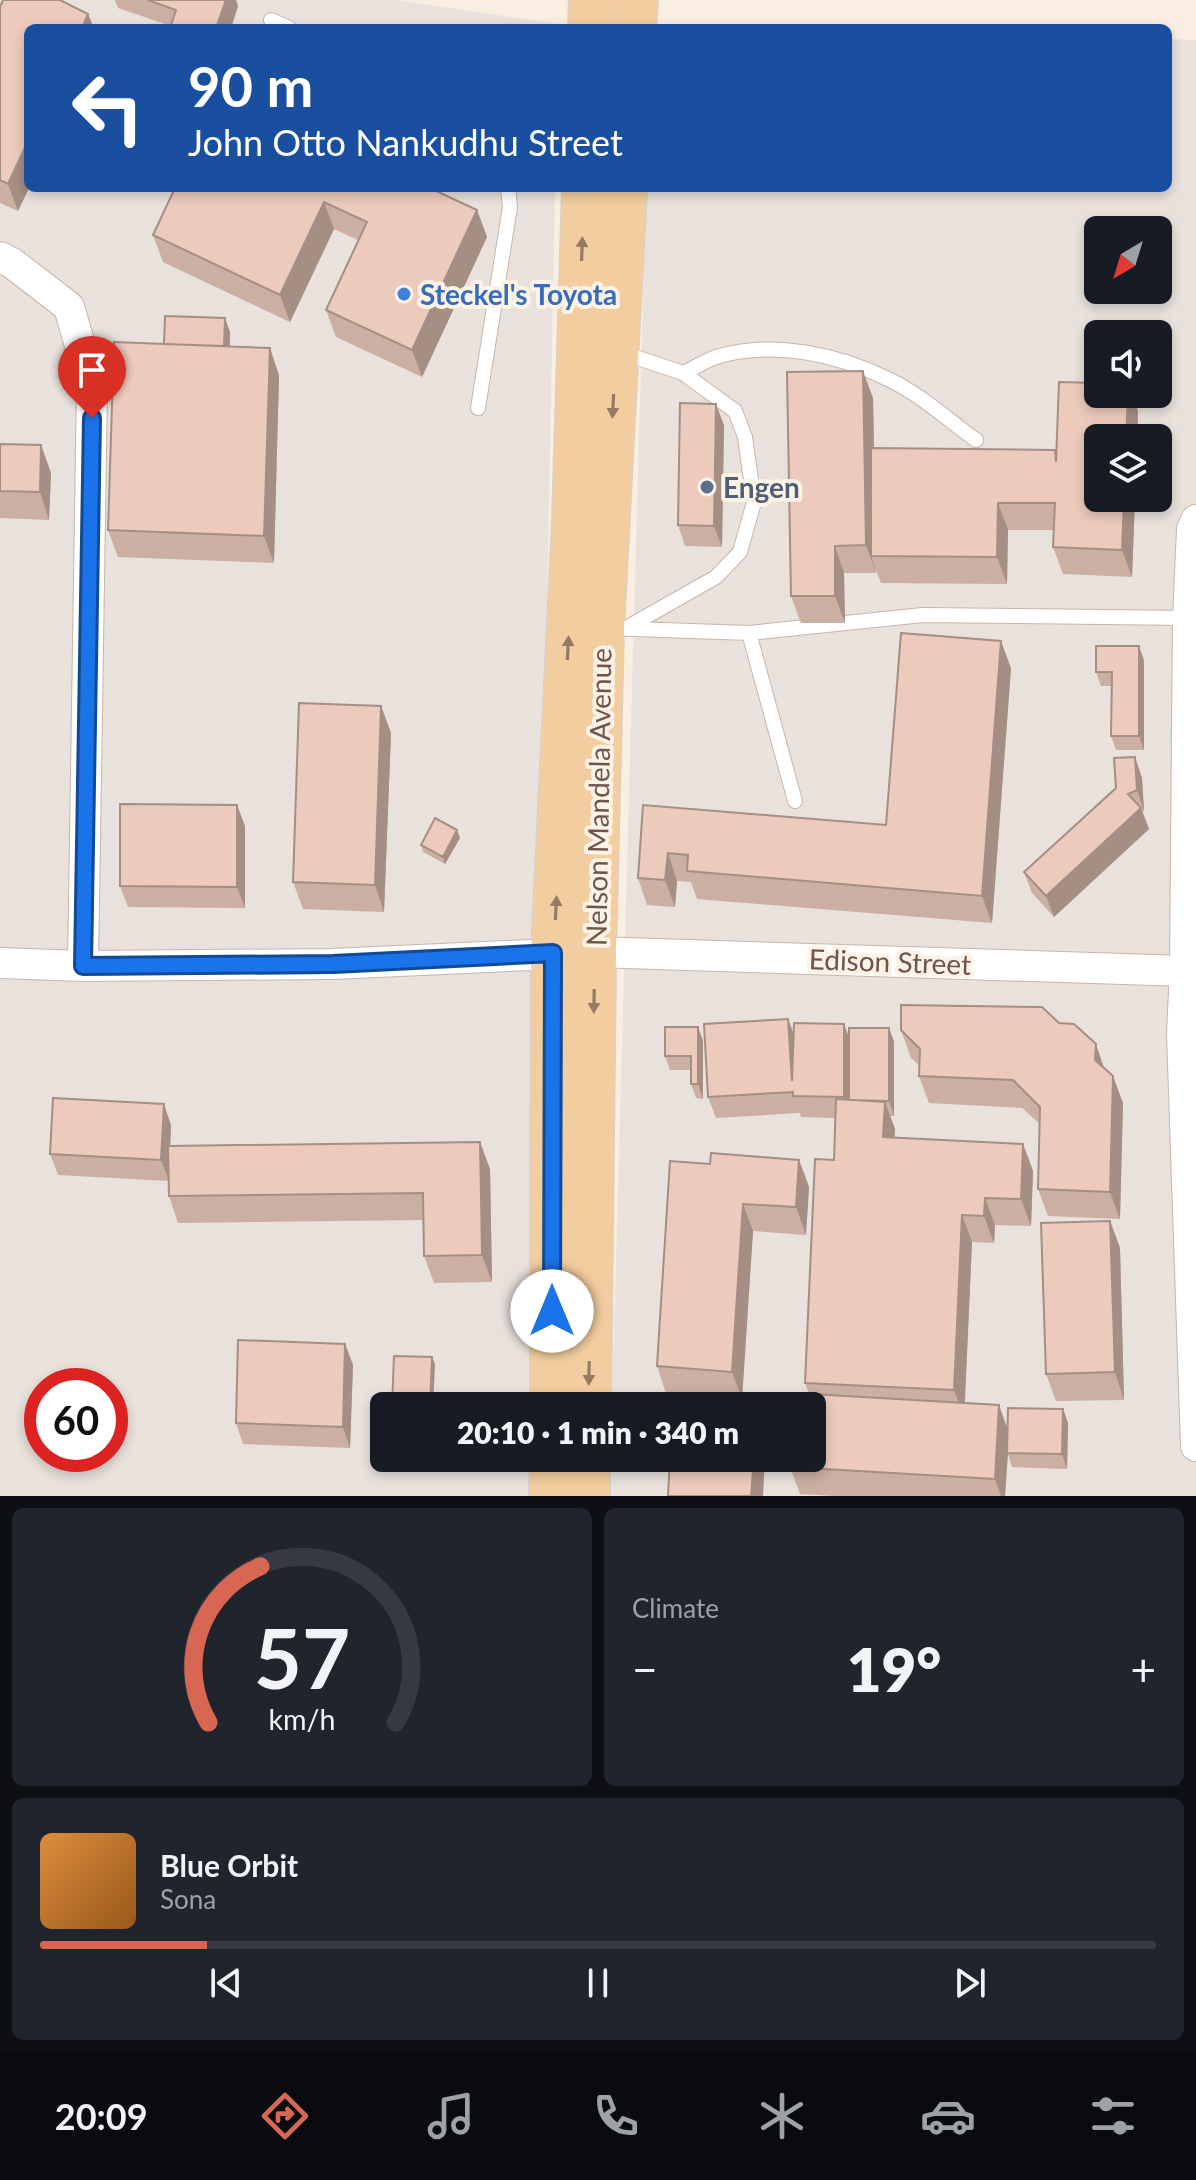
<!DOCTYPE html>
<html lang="en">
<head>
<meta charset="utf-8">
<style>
  :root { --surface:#171b24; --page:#20242c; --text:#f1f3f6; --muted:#9ea1a6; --line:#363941; --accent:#d76652 }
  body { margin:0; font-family:Lato,sans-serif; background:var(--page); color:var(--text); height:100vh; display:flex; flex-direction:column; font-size:30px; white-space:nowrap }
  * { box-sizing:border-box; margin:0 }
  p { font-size:26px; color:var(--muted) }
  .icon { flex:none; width:44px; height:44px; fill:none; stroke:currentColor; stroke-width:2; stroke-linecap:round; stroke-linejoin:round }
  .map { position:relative; height:1496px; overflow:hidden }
  .details { display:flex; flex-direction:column; gap:12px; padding:12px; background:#0d0f14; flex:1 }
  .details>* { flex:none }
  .guide { position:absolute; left:24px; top:24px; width:1148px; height:168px; border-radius:12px; box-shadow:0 4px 12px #0003; background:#1a4fa0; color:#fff; overflow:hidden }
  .needle { width:52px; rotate:218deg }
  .tools { position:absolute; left:1084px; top:216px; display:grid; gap:16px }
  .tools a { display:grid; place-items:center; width:88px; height:88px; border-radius:12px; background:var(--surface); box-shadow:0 4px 12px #0003; font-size:40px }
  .speed { position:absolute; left:24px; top:1368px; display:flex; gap:16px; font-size:40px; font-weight:700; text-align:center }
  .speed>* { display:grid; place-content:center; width:104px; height:104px; border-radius:50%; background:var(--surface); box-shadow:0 4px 12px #0003; line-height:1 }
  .speed .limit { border:12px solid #d22; background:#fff; color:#111 }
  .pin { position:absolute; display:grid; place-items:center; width:68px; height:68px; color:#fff; margin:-82px -34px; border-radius:50% 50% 50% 0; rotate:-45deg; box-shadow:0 0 8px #0007 }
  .pin .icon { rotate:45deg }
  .me { position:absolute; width:88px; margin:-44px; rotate:0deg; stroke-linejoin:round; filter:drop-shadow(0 0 6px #0008) }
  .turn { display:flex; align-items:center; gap:28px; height:168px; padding:0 32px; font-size:36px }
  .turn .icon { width:104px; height:104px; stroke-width:2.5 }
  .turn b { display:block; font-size:56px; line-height:68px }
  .big { font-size:60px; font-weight:800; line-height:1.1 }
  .details .card { flex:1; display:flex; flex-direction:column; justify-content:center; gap:12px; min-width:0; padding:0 28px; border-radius:12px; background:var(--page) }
  .details .dial { align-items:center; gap:0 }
  .dial svg { height:208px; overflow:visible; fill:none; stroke:var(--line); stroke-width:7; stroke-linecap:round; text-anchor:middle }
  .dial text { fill:var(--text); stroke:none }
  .song { display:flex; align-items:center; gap:24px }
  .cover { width:96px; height:96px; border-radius:12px; background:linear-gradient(135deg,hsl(30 70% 55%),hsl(30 70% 35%)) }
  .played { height:8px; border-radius:4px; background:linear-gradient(90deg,var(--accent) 15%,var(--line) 15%) }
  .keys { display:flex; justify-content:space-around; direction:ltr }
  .heat { display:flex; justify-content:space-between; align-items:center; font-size:44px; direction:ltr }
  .details .tiles { flex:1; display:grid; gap:12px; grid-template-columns:1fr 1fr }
  .card:last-child { grid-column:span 2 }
  .trip { position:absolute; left:370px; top:1392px; width:456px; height:80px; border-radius:12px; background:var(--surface); box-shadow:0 4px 12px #0003; font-weight:800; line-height:80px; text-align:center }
  .tab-bar { display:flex; height:128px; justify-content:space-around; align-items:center; background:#090b0e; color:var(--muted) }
  .tab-bar .icon { width:56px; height:56px }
  .tab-bar .on { color:var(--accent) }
  .tab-bar b { font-size:36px; color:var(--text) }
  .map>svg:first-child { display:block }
</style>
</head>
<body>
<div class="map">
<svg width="1196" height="1496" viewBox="0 0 1196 1496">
  <rect width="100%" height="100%" fill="#f9eee1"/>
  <path fill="#e8e1dc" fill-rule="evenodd" d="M0 0H396L558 24V28H28V188H555L532 1406H384V1458H531L530 1496H0ZM42 1386H110V1454H42Z
    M1168 39 1196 40V1496H609L610 1458H812V1406H612L646 188H1168ZM1098 230H1158V290H1098ZM1098 334H1158V394H1098ZM1098 438H1158V498H1098Z"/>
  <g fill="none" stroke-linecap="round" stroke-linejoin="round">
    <defs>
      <path id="lane" d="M271 20 289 28
        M620 352 683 373 735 411 745 437 754 502 740 552 716 577 626 628
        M683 373C694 368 705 361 716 357 773 340 838 354 890 380 921 395 948 420 976 440
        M478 408 510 207 508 188
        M605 628 749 633 923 615 1188 618
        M749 633 795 801"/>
      <path id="street" d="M0 257 12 263 69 307 92 387 83 966
        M1196 520 1192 529 1188 618 1185 971 1182 1033 1196 1446
        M0 963 83 966 333 964 594 952 1185 971"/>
      <path id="primary" d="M590 28 591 0
        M634 28 636 0
        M552 1406 553 953 574 521 584 188
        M589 1406 594 952 602 628 625 188
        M551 1496 552 1458
        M588 1496V1458"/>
    </defs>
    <use href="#lane" stroke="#c8b5aa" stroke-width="16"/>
    <use href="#street" stroke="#c8b5aa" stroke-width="32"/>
    <use href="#primary" stroke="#d6cfcd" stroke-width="46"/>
    <use href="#lane" stroke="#fff" stroke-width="14"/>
    <use href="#street" stroke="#fff" stroke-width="30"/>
    <use href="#primary" stroke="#f2cd9f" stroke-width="44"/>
  </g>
  <path fill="#cbafa2" d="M115 0H236L238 6 231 28H170L171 26 118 8Z
    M0 7 29 188 18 211 0 203Z
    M175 188 440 193 477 210 487 237 422 377 336 337 326 310 358 240 334 229 290 322 163 262 153 235Z
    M230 332V346L279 375 274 563 118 557 108 530 164 344Z
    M873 398 874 448 1055 450 1056 455 1138 411 1137 438H1098V498H1135L1132 577 1063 574 1053 547 1054 530H1008L1007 584 881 583 876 570V573H844L845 623H801L791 596Z
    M724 425 722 547 685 546 678 525Z
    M0 444 41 445 51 473 49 520 0 518Z
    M1144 660V750H1116L1111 736 1112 686H1101L1096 672Z
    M1011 668 992 923 697 899 691 882 677 881 675 907 647 905 638 878 643 805 886 825Z
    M381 706 391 733 384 912 303 909 293 882Z
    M1135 757 1142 778 1144 811 1142 812 1149 829 1054 917 1032 893 1024 872 1116 788Z
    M245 826V908L128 907 120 886Z
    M460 838 445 864 423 852 421 845Z
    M788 1019 794 1035 849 1038 889 1028 894 1042V1116H890L895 1129 894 1138 1023 1144 1033 1171 1031 1226 995 1225 994 1243 972 1242 965 1403 1008 1429 1063 1409 1068 1423 1067 1469 1012 1467 1008 1454 1005 1496H835L800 1494 790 1467 809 1394 805 1383 834 1160 836 1118 801 1117 800 1113 716 1118 708 1097Z
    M698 1027 703 1041V1099L696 1098 691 1084V1070H670L665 1056Z
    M901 1030 1104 1068 1123 1103 1120 1219 1048 1216 1038 1189 1040 1124 1022 1108 929 1103 919 1076 920 1066 911 1058Z
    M171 1125 170 1146 490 1169 492 1282 434 1283 424 1256 423 1220 178 1223 169 1196 168 1181 58 1175 50 1154Z
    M799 1160 809 1187 806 1235 753 1231 742 1399 666 1394 657 1366 710 1164Z
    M1110 1221 1120 1248 1124 1400 1056 1401 1046 1374Z
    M345 1344 353 1365 350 1448 243 1444 236 1423Z"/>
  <path fill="#a58e84" d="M226 0H236L238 6 231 28H216Z
    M88 14 94 28H82Z
    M28 141 29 188 18 211 8 184Z
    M423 188H442L431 211Z
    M324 202 334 229 290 322 280 295Z
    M477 210 487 237 422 377 412 350Z
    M225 318 230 332 229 373 224 359Z
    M270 348 279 375 274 563 264 536Z
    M863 371 873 398 876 556H871L876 573 866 545Z
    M1128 394H1132L1138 411 1137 438H1126Z
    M716 404 724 425 722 547 714 526Z
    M41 445 51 473 49 520 40 492Z
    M1124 498H1135L1132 577 1122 550Z
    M998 503 1008 530 1007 584 997 557Z
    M835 546 844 573 845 623 835 596Z
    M1001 641 1011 668 992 923 982 896Z
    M1139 646 1144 660V750L1139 736Z
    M381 706 391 733 384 912 375 885Z
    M1135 757 1142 778 1144 811 1137 790Z
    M237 805 245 826V908L237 887Z
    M1141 808 1149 829 1054 917 1046 896Z
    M457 830 460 838 445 864 443 857Z
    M668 853 677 881 675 907 665 880Z
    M788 1019 796 1040 792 1081Z
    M844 1024 852 1045 851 1118 844 1097Z
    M698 1027 703 1041V1099L698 1084Z
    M889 1028 894 1042V1116L889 1101Z
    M1096 1044 1105 1071 1095 1060Z
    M1113 1076 1123 1103 1120 1219 1110 1192Z
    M885 1102 895 1129 893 1164 883 1137Z
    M164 1104 171 1125 169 1181 161 1160Z
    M480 1142 490 1169 492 1282 482 1255Z
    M1023 1144 1033 1171 1031 1226 1021 1199Z
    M799 1160 809 1187 806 1235 796 1207Z
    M985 1198 995 1225 994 1243 984 1216Z
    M743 1204 753 1231 742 1399 732 1372Z
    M962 1215 972 1242 964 1417 954 1390Z
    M1110 1221 1120 1248 1124 1400 1115 1372Z
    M345 1344 353 1365 350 1448 343 1427Z
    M432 1357 435 1364 433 1406H430Z
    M999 1405 1009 1433 1005 1496H1001L995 1479Z
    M1063 1409 1068 1423 1067 1469 1062 1454Z
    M754 1458H765L763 1496H751Z"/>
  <path fill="#eccbbc" stroke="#a58e84" stroke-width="2" d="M3 0H60L88 14 82 28H28V141L8 184 0 180V7Z
    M148 0H226L216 28H170L176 10Z
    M175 188H430L477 210 412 350 326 310 367 222 324 202 280 295 153 235Z
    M165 316 225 318 224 346 164 344Z
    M114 342 270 348 264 536 108 530Z
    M863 371 866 545 835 546V596H791L787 372Z
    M1059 382 1098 383V394H1128L1126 438H1098V498H1124L1122 550 1053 547 1055 503H998L997 557 871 556V448L1055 450 1056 462Z
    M680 403 716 404 714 526 678 525Z
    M0 444 41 445 40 492 0 491Z
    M901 633 1001 641 982 896 687 871 688 855 668 853 665 880 638 878 643 805 886 825Z
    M1096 646H1139V736H1111L1112 672H1096Z
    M299 703 381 706 375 885 293 882Z
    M1135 757 1137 790 1128 794 1141 808 1046 896 1024 872 1116 788 1114 758Z
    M120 804 237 805V887L120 886Z
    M435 818 457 830 443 857 421 845Z
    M901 1005 1042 1007 1059 1023 1074 1024 1096 1044 1095 1060 1113 1076 1110 1192 1038 1189 1040 1107 1013 1080 919 1076 920 1049 901 1030Z
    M788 1019 792 1081 794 1023 844 1024V1097L793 1096V1092L708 1097 704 1024Z
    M665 1027H698V1084H691V1056H665Z
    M849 1028H889V1101L849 1100Z
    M53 1098 164 1104 161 1160 50 1154Z
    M836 1099 885 1102 883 1137 1023 1144 1021 1199 985 1198 984 1216 962 1215 954 1390 805 1383 815 1159 834 1160Z
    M480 1142 482 1255 424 1256 423 1193 169 1196 168 1146Z
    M711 1153 799 1160 796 1207 743 1204 732 1372 657 1366 670 1161 710 1164Z
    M1110 1221 1115 1372 1046 1374 1041 1223Z
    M238 1340 345 1344 343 1427 236 1423Z
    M394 1356 432 1357 430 1406H392Z
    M794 1393 999 1405 995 1479 790 1467 791 1458H812V1406H794Z
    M675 1394 758 1401 757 1406H674Z
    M1008 1408 1063 1409 1062 1454 1007 1453Z
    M670 1458H754L751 1496H668Z"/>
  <defs><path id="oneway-solid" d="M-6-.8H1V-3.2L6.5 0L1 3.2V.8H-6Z" transform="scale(2)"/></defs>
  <g fill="#957964">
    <use href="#oneway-solid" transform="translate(582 249) rotate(-88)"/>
    <use href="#oneway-solid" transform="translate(613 406) rotate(93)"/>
    <use href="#oneway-solid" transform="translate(568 648) rotate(-87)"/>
    <use href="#oneway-solid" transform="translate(556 908) rotate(-87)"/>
    <use href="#oneway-solid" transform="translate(594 1001) rotate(91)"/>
    <use href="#oneway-solid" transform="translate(589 1373) rotate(91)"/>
  </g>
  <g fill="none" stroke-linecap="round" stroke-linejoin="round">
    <defs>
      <path id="route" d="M92 418 83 966 333 964 553 953 552 1311"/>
    </defs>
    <use href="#route" stroke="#114b97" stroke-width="20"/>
    <use href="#route" stroke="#1a73e8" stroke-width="14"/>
  </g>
  <circle fill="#3f7fe0" stroke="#fdf2e6" stroke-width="3" cx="404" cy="294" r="8"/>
  <circle fill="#5c6f8a" stroke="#fdf2e6" stroke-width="3" cx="707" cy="487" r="8"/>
  <g text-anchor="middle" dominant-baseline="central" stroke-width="8" stroke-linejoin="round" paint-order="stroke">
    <g font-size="28" font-weight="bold" fill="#366cbe" stroke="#fdf2e6" text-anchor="start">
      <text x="420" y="294">Steckel's Toyota</text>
    </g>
    <g font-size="28" font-weight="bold" fill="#4e5e75" stroke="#fdf2e6" text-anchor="start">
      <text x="723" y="487">Engen</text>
    </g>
    <g font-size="28" fill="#6d554b" stroke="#fdf2e6">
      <text transform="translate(598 797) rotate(-89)">Nelson Mandela Avenue</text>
      <text transform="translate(890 961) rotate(2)">Edison Street</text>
    </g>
  </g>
</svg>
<div class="tools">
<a><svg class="needle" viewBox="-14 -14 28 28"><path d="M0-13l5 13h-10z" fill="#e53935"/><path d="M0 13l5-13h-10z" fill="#9ea1a6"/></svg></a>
<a><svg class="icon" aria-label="sound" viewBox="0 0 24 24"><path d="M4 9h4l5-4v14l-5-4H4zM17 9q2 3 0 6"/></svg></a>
<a><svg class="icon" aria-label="layers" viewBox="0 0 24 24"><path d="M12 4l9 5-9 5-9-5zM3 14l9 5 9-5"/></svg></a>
</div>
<div class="speed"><div class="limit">60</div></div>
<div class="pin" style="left:92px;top:418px;background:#d93025"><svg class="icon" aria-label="arrive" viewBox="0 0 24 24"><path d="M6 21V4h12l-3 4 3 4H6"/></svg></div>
<svg class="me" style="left:552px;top:1311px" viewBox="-20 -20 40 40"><circle r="19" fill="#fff"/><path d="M0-13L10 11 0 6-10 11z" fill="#1a73e8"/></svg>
<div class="trip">20:10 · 1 min · 340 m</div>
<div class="guide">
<div class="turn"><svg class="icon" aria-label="left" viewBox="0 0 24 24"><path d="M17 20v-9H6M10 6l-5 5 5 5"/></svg><div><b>90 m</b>John Otto Nankudhu Street</div></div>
</div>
</div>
<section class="details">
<div class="tiles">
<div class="card dial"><svg viewBox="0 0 100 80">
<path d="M14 69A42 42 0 1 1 86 69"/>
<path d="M14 69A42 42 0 0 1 34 9" stroke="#d76652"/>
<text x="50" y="56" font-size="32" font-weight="700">57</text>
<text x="50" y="72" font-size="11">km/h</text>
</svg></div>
<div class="card"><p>Climate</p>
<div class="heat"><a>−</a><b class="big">19°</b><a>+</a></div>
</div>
<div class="card">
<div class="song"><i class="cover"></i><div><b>Blue Orbit</b><p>Sona</p></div></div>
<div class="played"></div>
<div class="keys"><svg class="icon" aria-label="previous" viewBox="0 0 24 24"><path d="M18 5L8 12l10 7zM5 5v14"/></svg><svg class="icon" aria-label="pause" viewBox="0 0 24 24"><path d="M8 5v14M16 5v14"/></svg><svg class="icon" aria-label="next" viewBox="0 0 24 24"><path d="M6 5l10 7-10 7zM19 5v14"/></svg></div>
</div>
</div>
</section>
<nav class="tab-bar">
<b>20:09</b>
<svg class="icon on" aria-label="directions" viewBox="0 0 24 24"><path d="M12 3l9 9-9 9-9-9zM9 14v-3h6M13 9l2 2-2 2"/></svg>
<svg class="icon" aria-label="music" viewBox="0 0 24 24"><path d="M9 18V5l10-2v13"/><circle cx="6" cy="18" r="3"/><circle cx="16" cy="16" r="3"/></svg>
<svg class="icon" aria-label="phone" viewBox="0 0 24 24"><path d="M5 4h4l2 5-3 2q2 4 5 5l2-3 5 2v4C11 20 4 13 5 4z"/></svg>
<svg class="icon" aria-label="climate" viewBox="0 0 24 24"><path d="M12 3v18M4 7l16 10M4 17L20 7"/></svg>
<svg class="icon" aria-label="car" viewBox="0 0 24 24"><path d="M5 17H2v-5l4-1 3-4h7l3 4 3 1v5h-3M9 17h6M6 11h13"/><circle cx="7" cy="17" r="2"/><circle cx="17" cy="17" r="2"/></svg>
<svg class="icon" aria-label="filters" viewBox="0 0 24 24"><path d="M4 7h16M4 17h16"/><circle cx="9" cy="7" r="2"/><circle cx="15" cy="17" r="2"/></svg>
</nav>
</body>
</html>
